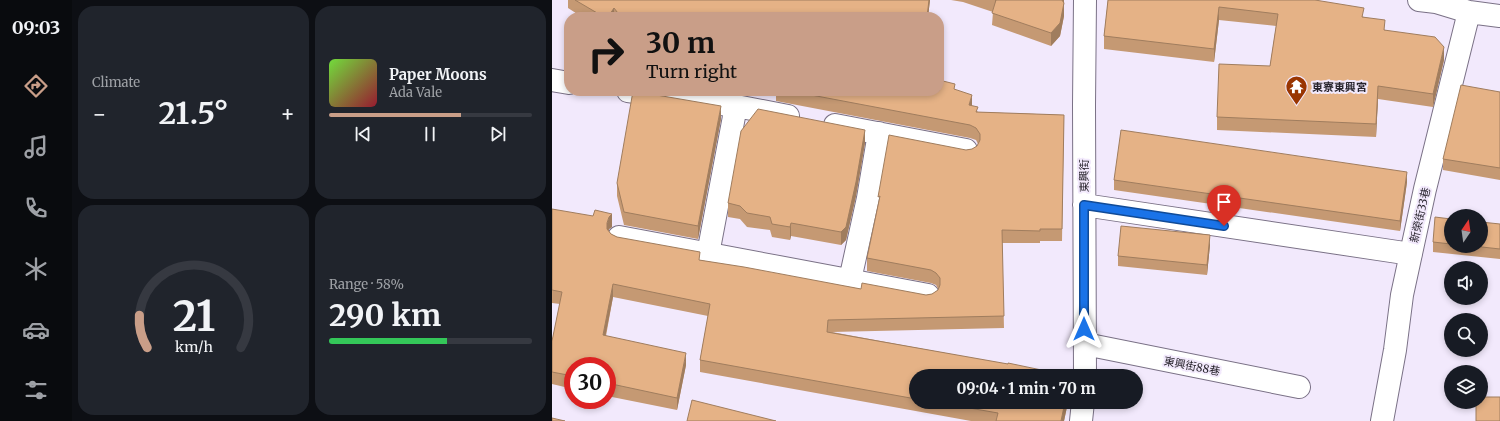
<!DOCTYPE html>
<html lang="en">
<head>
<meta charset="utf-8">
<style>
  :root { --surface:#171b24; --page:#20242c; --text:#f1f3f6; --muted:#9ea1a6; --line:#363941; --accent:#c99e88 }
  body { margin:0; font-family:Merriweather,"Noto Sans TC",serif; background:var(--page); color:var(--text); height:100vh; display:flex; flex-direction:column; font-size:15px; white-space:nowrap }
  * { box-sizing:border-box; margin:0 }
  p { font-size:13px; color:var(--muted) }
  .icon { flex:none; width:22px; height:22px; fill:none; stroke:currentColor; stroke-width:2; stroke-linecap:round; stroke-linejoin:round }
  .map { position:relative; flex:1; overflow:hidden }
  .drawer { display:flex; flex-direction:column; gap:6px; padding:6px; background:#0d0f14; width:480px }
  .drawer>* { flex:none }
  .hud { position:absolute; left:12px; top:12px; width:380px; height:84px; border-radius:16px; box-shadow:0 2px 6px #0003; background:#c99e88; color:#111; overflow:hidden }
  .needle { width:26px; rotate:13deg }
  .fabs { position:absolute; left:892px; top:209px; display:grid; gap:8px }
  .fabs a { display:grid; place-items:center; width:44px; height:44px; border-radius:50%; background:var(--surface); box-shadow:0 2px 6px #0003; font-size:20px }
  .speed { position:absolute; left:12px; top:357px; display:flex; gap:8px; font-size:20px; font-weight:700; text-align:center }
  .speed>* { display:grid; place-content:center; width:52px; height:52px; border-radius:50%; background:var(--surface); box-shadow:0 2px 6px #0003; line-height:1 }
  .speed .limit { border:6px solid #d22; background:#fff; color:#111 }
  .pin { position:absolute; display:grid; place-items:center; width:34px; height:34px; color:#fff; margin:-41px -17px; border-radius:50% 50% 50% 0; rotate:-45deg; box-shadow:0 0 4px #0007 }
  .pin .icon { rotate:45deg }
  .me { position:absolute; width:44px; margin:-22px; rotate:0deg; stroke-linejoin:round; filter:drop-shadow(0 0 3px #0008) }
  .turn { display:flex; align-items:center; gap:14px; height:84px; padding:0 16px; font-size:18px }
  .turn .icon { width:52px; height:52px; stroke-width:2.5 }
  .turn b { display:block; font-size:28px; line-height:34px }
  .big { font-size:30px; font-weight:700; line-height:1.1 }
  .drawer .tile { flex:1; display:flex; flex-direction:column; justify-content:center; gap:6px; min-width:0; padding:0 14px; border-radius:16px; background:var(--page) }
  .drawer .dial { align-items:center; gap:0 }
  .dial svg { height:104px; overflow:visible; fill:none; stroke:var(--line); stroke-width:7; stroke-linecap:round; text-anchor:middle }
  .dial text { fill:var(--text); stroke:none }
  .song { display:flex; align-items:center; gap:12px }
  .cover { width:48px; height:48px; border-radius:6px; background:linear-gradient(135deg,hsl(100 70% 55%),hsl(350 70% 35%)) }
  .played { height:4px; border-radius:2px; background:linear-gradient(90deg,var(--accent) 65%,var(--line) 65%) }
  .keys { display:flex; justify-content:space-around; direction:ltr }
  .heat { display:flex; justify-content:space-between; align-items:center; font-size:22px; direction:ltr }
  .charge { height:6px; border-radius:3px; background:linear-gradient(90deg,#34c759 58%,var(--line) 0) }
  .drawer .tiles { flex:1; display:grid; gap:6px; grid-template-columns:repeat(2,1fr) }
  .trip { position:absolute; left:357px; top:369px; width:234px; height:40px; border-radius:20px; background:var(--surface); box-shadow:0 2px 6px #0003; font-weight:700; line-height:40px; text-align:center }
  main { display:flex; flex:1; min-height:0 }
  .tab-bar { display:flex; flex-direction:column; width:72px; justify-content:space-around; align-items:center; background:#090b0e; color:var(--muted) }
  .tab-bar .icon { width:28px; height:28px }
  .tab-bar .active { color:var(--accent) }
  .tab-bar b { font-size:18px; color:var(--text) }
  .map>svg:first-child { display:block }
</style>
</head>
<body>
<main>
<nav class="tab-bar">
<b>09:03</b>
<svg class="icon active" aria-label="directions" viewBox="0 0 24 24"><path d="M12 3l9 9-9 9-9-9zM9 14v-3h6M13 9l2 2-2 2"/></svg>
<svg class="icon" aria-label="music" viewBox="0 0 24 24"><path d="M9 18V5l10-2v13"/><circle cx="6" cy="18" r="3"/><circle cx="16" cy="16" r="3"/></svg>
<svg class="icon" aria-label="phone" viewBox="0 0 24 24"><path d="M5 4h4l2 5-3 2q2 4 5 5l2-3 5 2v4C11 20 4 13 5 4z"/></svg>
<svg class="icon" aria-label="climate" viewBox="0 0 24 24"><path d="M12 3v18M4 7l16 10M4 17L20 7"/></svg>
<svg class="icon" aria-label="car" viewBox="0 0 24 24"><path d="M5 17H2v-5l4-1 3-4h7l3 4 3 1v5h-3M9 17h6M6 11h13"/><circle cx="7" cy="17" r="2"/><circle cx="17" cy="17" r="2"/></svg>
<svg class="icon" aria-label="filters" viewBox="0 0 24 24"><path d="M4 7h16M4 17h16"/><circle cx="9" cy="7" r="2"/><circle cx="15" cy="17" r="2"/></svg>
</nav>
<section class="drawer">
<div class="tiles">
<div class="tile"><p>Climate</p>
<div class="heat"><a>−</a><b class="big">21.5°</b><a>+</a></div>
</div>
<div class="tile">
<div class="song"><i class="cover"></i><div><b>Paper Moons</b><p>Ada Vale</p></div></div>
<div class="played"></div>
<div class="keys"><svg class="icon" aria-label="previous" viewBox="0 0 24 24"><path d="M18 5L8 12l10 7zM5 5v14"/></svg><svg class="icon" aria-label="pause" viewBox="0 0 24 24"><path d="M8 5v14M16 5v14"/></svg><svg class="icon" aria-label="next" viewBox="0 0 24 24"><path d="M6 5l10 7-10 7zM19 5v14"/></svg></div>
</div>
<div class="tile dial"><svg viewBox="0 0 100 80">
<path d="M14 69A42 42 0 1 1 86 69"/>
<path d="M14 69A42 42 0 0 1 8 44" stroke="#c99e88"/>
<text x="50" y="56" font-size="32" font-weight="700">21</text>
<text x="50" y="72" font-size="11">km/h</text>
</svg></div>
<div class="tile"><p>Range · 58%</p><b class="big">290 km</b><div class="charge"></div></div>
</div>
</section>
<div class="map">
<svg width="948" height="421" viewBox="0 0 948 421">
  <rect width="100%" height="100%" fill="#f2e9fc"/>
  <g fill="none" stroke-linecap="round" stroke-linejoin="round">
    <defs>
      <path id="minor" d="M533 0 532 105 533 376
        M867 0 884 2 917 12 948 16
        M0 80 17 83
        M76 91 184 106 236 116
        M283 125 414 150
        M532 205 859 254
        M67 237 376 295
        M156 254 184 106
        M298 280 316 198 327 133
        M533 344 747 387
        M529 421 531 402
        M830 421 843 350 850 295 873 189 917 12"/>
    </defs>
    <use href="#minor" stroke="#7a7186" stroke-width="24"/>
    <use href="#minor" stroke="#fff" stroke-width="22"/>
  </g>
  <path fill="#c59973" d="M16 0H378L376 17H30L16 8Z
    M399 0H512V16L508 36 499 46 440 25 441 12 411 2Z
    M556 0H763L812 17 833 30 892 60 881 107 826 99 824 137 665 130V117L718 66 724 26 667 20 662 62 552 49V36Z
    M403 89 426 112 512 115 510 241H488V243H450L452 328 280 332 518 376H364V402H516L512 421H419L148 372V360L156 316 61 297 54 336 134 365 125 410 55 396V366H21V389L0 384V341L8 304 0 303V209L60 227 57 229V231L59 234 65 237 148 260 309 289 374 295 380 294 386 290V289L384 285 379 283 315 271V258L414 150 420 149 425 146 426 144 424 140 418 138 224 101V91H387Z
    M948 92V180L891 170V159Z
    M169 119 146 239 72 225 65 196V183Z
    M313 143 304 196 294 240 289 245 239 236 238 240 220 237 218 230 195 227 188 219 176 217V203Z
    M562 180 855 182 848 231 562 190Z
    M899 219V246H929L948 224V259L881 252V242Z
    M658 245 655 275 566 266V256Z"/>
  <path fill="#a07d5e" d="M377 0H378L376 17H375Z
    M509 0H512V16L508 36 499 46V33Z
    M667 7V20L662 62V49Z
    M62 8V17H56Z
    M892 47V60L881 107V94Z
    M826 86V99L824 137V124Z
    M420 95V107L417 105Z
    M169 106V119L146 239V226Z
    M313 130V143L304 196 294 240 289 245V232Z
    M855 172V182L848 231V221Z
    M60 214V227L57 229 55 235V223L57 217Z
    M239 223V236L238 240V227Z
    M658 235V245L655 275V265Z
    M61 284V297L51 348V335Z
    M134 353V365L125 410V398Z
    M513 402H516L512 421H509Z"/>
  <path fill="#e5b286" stroke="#a07d5e" d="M23 0H377L375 17H69L62 8 56 17H52Z
    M443 0H510L512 3 508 23 499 33 440 13 444 0Z
    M556 0H763L812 8 810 17 833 20 832 30 883 37 892 47 881 94 826 86 824 124 665 117 667 64 718 66 726 14 667 7 662 49 552 36Z
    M387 80 403 84 402 89 420 95 417 105 426 107 424 112 512 115 510 229H488V231L450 230 452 316 276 320 275 332 456 364V363L518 376H364V399L148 360 158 304 61 284 51 335 134 353 125 398 55 383V366H21V376L0 372V341L10 292 0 290V209L41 216 43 210 60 214 57 217 55 223V229L59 234 65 237 148 252 147 260 192 267 309 289 310 283 374 295 380 294 386 290 388 285V278L384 273 379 270 315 258 328 196 326 197 337 135 414 150 420 149 425 146 428 140V134L424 128 418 125 238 91H387Z
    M909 85 948 92V168L891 159Z
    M81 91 169 106 146 226 72 212 65 183Z
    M206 109 313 130 304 182 294 227 289 232 239 223 238 227 220 224 218 217 195 213 188 206 176 203 189 131Z
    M569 130 855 172 848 221 562 180Z
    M883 217 899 219V244L881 242Z
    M929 222 948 224V249L921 246H929Z
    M569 226 658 235 655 265 566 256Z
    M929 397H948V421H924V402H929Z
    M140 400 224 421H135Z
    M383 402H513L509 421H444L446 413Z
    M0 418 13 421H0Z"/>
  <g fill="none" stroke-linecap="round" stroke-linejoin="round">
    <defs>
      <path id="route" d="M532 329V205L672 226"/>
    </defs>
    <use href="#route" stroke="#114b97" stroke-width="10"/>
    <use href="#route" stroke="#1a73e8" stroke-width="7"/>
  </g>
  <defs>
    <symbol id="temple-pin" viewBox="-11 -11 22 30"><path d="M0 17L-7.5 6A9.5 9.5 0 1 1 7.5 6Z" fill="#993501" stroke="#f2e9fc"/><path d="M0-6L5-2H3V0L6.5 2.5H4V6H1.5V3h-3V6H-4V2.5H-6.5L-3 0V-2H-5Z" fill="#fff"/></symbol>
  </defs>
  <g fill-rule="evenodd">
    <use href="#temple-pin" x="732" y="74" width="25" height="34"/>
  </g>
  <g text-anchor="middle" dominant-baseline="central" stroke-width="4" stroke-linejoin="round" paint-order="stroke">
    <g font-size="11" font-weight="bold" fill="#28242d" stroke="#f2e9fc" text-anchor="start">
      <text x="760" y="87">東寮東興宮</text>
    </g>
    <g font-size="11" fill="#28242d" stroke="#f2e9fc">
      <text transform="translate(532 176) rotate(-90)">東興街</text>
      <text transform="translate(868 215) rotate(-77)">新榮街33巷</text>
      <text transform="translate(640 366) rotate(11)">東興街88巷</text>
    </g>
  </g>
</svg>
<div class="fabs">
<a><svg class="needle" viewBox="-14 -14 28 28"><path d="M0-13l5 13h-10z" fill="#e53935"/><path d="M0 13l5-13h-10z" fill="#9ea1a6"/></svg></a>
<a><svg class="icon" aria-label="sound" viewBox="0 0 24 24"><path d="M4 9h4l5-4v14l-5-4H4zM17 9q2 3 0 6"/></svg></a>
<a><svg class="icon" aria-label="search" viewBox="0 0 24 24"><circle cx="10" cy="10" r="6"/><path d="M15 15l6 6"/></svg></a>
<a><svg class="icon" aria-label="layers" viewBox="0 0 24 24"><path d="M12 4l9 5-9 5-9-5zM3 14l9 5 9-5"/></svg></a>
</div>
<div class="speed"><div class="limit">30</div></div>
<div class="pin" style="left:672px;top:226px;background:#d93025"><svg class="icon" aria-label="arrive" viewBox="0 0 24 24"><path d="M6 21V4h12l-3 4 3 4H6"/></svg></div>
<svg class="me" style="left:532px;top:329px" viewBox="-20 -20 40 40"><path d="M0-17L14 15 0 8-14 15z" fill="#1a73e8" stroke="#fff" stroke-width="4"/></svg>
<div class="trip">09:04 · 1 min · 70 m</div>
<div class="hud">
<div class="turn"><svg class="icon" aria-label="right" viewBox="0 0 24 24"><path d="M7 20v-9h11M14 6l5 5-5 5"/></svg><div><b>30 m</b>Turn right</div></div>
</div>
</div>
</main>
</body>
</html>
